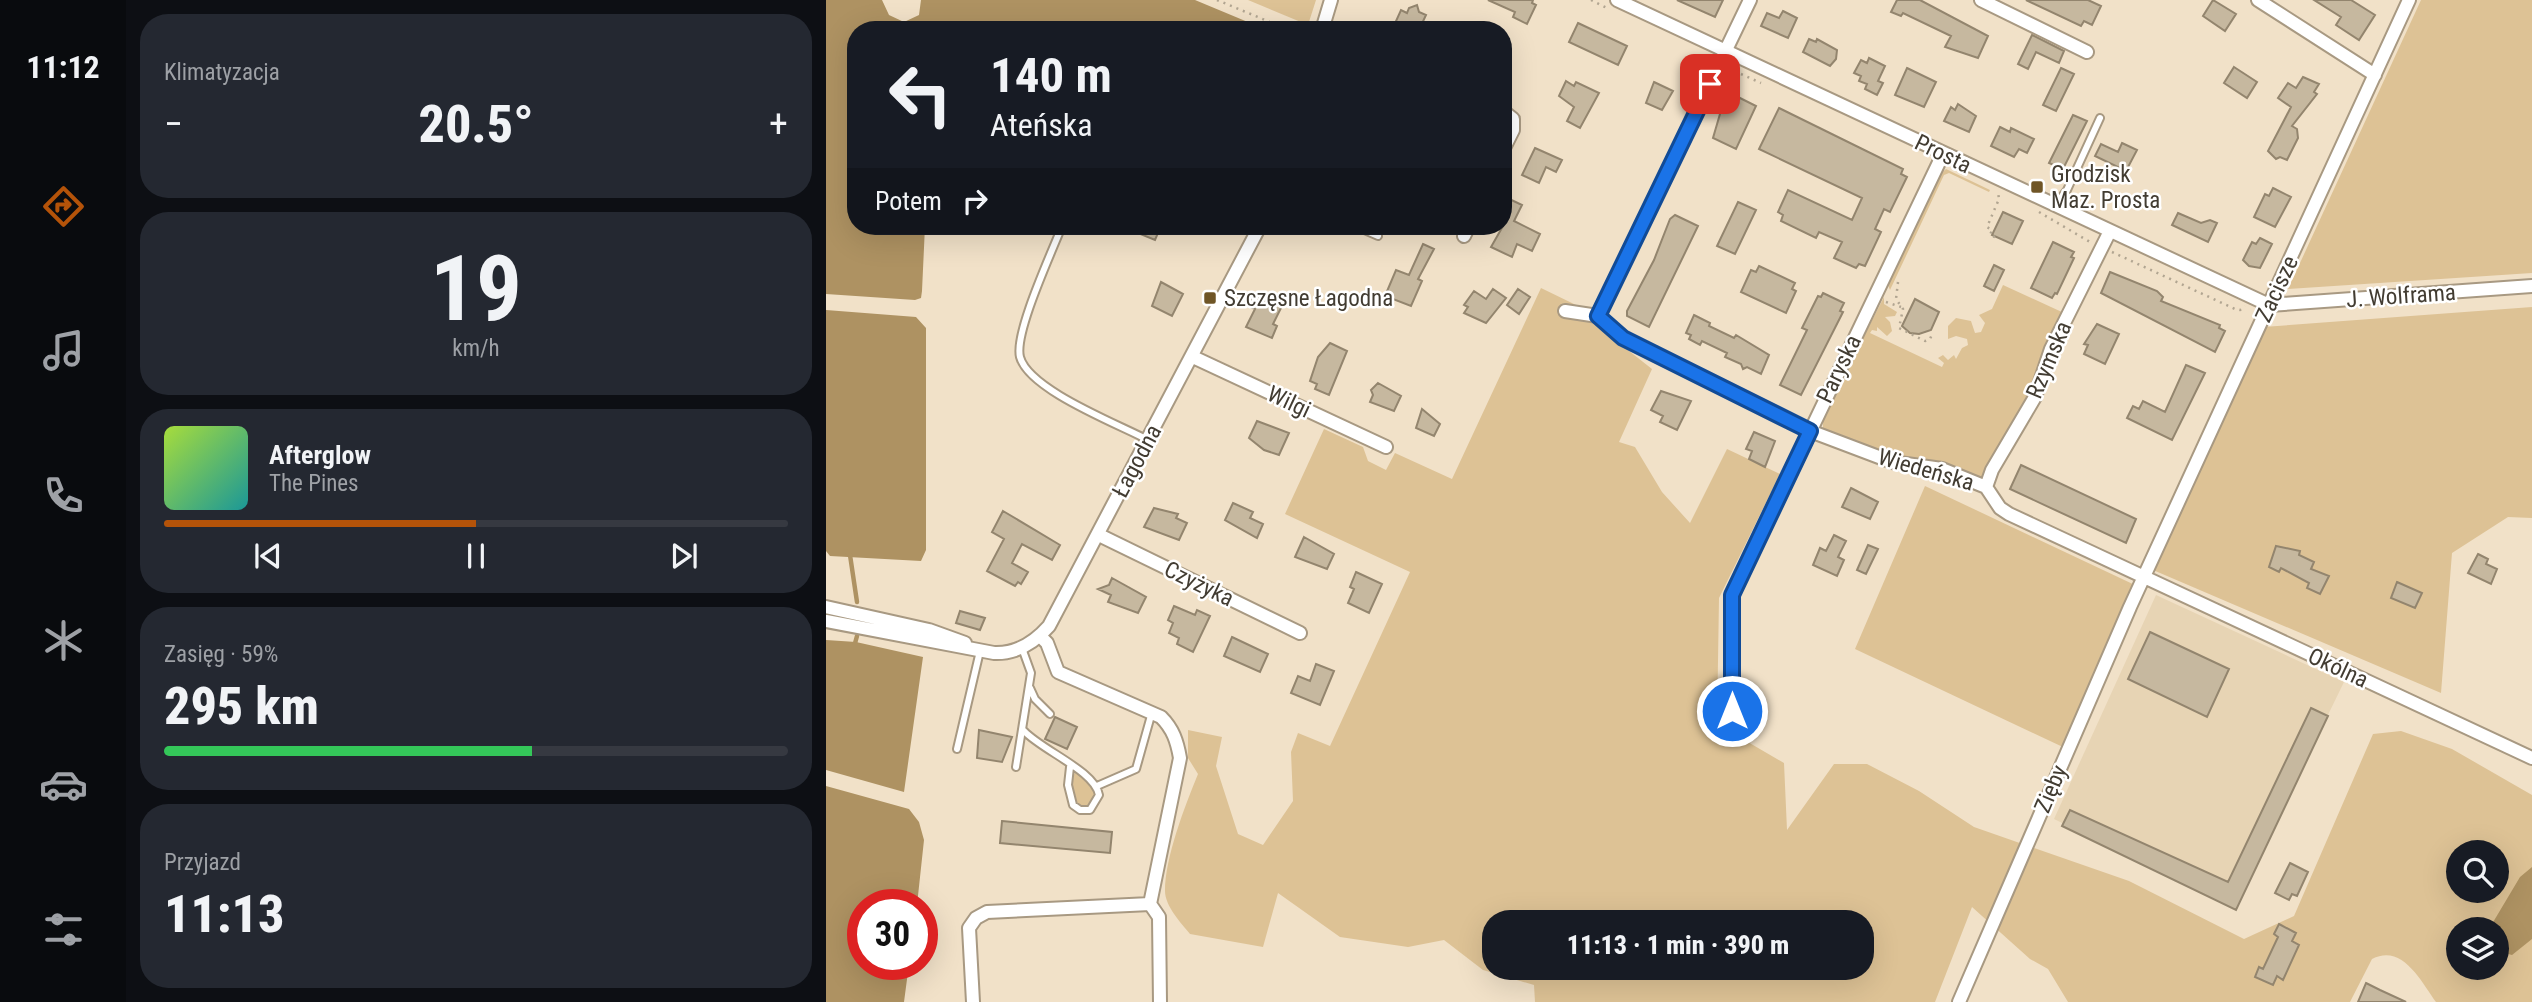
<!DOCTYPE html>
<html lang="pl">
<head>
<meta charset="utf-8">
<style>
  :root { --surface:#171b24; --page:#242831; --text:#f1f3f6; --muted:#9ea1a6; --line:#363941; --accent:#b45309 }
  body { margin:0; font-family:"Roboto Condensed",sans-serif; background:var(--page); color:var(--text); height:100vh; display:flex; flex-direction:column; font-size:26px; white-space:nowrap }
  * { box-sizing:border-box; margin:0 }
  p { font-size:23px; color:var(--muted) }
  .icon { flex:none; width:38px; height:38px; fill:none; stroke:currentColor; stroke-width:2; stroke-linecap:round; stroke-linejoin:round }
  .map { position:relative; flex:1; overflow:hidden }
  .panel { display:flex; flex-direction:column; gap:14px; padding:14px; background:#0d0f14; width:700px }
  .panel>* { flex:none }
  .top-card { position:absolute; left:21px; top:21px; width:665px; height:214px; border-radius:28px; box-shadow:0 7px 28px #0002; background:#171b24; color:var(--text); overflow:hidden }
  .fabs { position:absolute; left:1620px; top:840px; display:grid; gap:14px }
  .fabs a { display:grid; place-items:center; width:63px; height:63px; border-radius:50%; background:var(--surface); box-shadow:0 7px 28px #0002; font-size:35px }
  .speed { position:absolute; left:21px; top:889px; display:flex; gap:14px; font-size:35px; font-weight:700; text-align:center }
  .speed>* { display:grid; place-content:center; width:91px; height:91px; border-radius:50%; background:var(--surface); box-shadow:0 7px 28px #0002; line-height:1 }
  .speed .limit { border:10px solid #d22; background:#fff; color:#111 }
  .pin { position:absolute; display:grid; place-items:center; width:60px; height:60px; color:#fff; margin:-30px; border-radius:14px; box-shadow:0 4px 10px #0006 }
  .me { position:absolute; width:77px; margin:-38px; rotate:0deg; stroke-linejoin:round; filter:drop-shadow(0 0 5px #0008) }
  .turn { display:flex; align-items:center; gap:24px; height:147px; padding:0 28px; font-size:32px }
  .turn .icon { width:91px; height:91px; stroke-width:2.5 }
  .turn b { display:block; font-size:49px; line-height:60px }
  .then { display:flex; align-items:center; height:66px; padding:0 28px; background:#0003; gap:14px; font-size:26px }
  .big { font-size:52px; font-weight:800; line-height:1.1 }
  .panel .card { flex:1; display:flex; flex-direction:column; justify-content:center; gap:10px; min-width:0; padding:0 24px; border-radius:28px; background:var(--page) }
  .panel .dial { align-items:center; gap:0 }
  .dial b { font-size:91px; line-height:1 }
  .song { display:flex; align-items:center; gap:21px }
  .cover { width:84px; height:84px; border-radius:10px; background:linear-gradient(135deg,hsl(80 70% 55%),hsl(180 70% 35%)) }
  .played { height:7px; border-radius:4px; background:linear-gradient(90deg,var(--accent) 50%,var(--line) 50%) }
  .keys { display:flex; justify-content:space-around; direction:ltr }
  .heat { display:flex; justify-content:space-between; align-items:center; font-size:38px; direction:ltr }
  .charge { height:10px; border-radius:5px; background:linear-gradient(90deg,#34c759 59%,var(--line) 0) }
  .trip { position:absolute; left:656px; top:910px; width:392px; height:70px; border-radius:28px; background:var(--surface); box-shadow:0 7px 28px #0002; font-weight:800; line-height:70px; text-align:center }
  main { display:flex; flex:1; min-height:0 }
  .menu { display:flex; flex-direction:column; width:126px; justify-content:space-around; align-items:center; background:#090b0e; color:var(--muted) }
  .menu .icon { width:49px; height:49px }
  .menu .selected { color:var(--accent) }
  .menu b { font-size:32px; color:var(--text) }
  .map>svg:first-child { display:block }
</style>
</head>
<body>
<main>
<nav class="menu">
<b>11:12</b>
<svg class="icon selected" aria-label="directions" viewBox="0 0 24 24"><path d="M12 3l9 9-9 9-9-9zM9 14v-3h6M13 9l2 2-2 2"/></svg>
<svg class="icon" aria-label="music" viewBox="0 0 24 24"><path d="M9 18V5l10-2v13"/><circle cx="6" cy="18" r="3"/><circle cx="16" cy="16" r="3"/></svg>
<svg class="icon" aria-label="phone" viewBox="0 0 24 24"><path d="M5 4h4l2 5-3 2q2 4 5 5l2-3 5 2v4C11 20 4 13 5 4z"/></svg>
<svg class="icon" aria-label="climate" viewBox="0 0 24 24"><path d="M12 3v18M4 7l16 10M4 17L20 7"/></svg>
<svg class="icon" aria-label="car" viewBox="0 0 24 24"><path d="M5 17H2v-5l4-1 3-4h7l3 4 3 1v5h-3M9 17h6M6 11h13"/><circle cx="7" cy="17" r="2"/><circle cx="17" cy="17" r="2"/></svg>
<svg class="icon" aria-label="filters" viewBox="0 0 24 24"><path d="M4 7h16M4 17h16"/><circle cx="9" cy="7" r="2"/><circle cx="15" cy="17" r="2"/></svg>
</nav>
<section class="panel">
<div class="card"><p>Klimatyzacja</p>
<div class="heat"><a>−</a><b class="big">20.5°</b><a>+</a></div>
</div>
<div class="card dial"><b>19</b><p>km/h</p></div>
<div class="card">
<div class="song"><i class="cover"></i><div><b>Afterglow</b><p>The Pines</p></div></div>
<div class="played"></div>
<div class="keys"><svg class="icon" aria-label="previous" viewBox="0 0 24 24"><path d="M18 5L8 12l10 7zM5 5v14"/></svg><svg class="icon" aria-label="pause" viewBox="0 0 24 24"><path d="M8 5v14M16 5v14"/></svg><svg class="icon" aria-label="next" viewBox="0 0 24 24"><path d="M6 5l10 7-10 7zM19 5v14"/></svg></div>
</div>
<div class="card"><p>Zasięg · 59%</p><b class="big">295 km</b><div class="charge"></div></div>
<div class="card"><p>Przyjazd</p><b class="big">11:13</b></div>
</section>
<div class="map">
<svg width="1706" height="1002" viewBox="0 0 1706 1002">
  <rect width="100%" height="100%" fill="#f1e1c8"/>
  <path fill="#e7d4b4" d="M1330 595 1518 682 1408 908 1228 819Z"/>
  <path fill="#ddc295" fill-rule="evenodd" d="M422 0H490L482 25Z
    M1595 0H1706V273L1462 289Z
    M1120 169 1164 190 1163 192 1123 173 1118 175 1064 290 1062 285 1112 176Z
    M1177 285 1238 313 1211 383 1156 478 1085 463 1002 437 997 428V416L1058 297V304L1071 312 1069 316 1059 317 1064 322 1066 331 1061 336 1051 327V331L1046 330 1044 333 1116 367 1118 363 1112 358 1117 355 1122 360 1128 355 1130 359 1136 348 1142 345 1141 339 1130 336 1122 339V326L1130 318 1145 321 1149 333 1155 332 1159 323 1153 315 1166 309Z
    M715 288 750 305 765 321 826 369 793 442 809 447 836 492 864 523 901 449 954 474 893 598 891 724 958 763 961 830 1008 764H1041L1093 791 1148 827 1303 881 1418 939 1468 916 1547 734 1575 731 1626 749 1706 795V1002H1610C1595 981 1576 943 1546 959L1524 1002H1242L1222 969 1204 959 1146 907 1109 1002H709L708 985 657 970 618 940 582 947 514 937 452 893 437 947 364 934C355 923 339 906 339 891 339 857 359 806 372 774L362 758V730L396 737 390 766 412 834 437 845 467 801 465 752 472 733 504 746 584 572 459 514 498 429 537 447 542 461 560 470 569 453 626 479ZM1633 852H1671V891H1633ZM668 922H1036V968H668ZM1633 929H1671V968H1633Z
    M1706 307V518L1682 517 1626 553 1615 693 1327 570 1437 327Z
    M1099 486 1311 586 1239 748 1029 649Z
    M249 771 257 776 269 794 261 806 252 805C245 793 245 784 249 771Z"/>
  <path fill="#ae9262" d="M0 0H56L63 15 78 22 93 15 95 0H369L441 30H30V226H99L96 291 95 298 89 300 0 294Z
    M0 310 90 317 100 328V550L95 561 4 556 0 551Z
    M0 640 30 642 97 657 78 792 0 770Z
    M0 786 83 809 93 822 98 840 91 905H37V964H83L78 1002H0Z
    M1706 867V939L1686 955 1671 951V929H1663L1694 877Z"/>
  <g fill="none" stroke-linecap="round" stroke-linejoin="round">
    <path stroke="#ae9262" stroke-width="4.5" d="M21 552 24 555 31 602
      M28 647 31 636"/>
  </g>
  <path fill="#c6b89f" stroke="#93856e" stroke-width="2" d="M662 0H707L706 3 710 5 701 24 687 17 689 12Z
    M851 0H897L889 17Z
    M1071 0H1094L1162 36 1152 58 1119 47 1125 36 1077 13 1075 16 1065 12Z
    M1200 0H1262L1275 6 1266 25 1258 21 1255 26Z
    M1387 0 1410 14 1399 31 1377 16Z
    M1488 0H1525L1549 15 1533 40 1510 25 1515 17Z
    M591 5 593 12 600 15 593 30H566L575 10 581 13 583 8Z
    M957 11 971 18 962 38 935 26 941 13 953 18Z
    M752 23 801 46 792 65 743 42Z
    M1206 35 1238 51 1233 63 1210 52 1202 69 1192 64Z
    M983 39 990 42 991 39 1011 50 1010 59 1004 66 977 52Z
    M1043 58 1059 66 1052 81 1057 83 1051 95 1039 89 1041 84 1033 81 1035 76 1028 73 1035 60 1041 63Z
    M1408 67 1431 82 1421 98 1398 83Z
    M1081 68 1110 82 1098 107 1069 95Z
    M1235 68 1248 74 1230 111 1217 105Z
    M1477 77 1493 84 1488 92 1491 94 1466 126 1471 129 1472 138 1461 160 1454 157 1450 159 1442 151 1465 107 1452 98 1462 83 1470 88Z
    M740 81 748 86 750 82 773 93 754 128 741 121 748 107 733 96Z
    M828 82 847 91 836 110 820 103Z
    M908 95 930 106 910 149 887 138 894 114Z
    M1132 104 1150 116 1143 132 1118 121 1125 107 1129 110Z
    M953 108 1077 169 1075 174 1081 177 1064 212 1058 209 1049 229 1055 232 1039 266 1033 264 1030 268 1008 258 1016 242 993 232 990 238 955 221 957 215 952 212 962 190 1026 220 1036 198 933 149Z
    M1247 115 1261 121 1237 169 1223 163Z
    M1174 127 1184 132 1185 128 1208 139 1201 153 1193 149 1188 157 1165 146Z
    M1296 143 1311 150 1300 171 1269 156 1275 144 1292 152Z
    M709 148 736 160 730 172 720 167 713 183 696 175Z
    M1447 188 1465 197 1449 227 1428 217 1439 194 1443 196Z
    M677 196 696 205 688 221 714 234 706 251 691 244 686 257 665 247 677 226 681 212 677 210Z
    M912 202 930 210 909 254 891 246Z
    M1177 212 1197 221 1186 244 1166 235Z
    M1352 213 1375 223 1384 220 1391 223 1382 242 1346 225Z
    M849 215 872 226 823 327 801 316V311L828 260 844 219Z
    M295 226H335L329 240Z
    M1434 238 1446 244 1434 268 1423 266 1417 260 1426 242 1430 244Z
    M1227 242 1248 252 1245 257 1248 258 1231 294 1229 293 1226 298 1205 288Z
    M597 244 608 249 592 279 596 281 585 306 559 296 570 270 583 275Z
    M1168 265 1178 270 1168 291 1158 286Z
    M933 266 969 283 966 289 970 291 960 313 915 292 925 270 930 272Z
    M1284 272 1331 291 1337 297 1335 301 1394 325 1393 328 1399 331 1389 352 1275 293Z
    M335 282 357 294 346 316 326 306Z
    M667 289 680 298 660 323 638 313 642 307 638 305 648 291 660 299Z
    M692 289 704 297 693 314 681 305Z
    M428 293 456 306 447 324 451 326 446 338 420 327 429 309 422 306Z
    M997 293 1018 303 1014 311 1017 312 975 395 954 385 981 330 976 328 992 296 995 297Z
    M1089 299 1113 312 1105 330 1093 334 1084 333 1076 326Z
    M868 315 884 323 883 326 908 338 910 335 943 355 935 374 921 367 917 369 915 364 899 357 901 353 876 341 874 345 863 339 865 335 860 333Z
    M1271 324 1293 334 1279 364 1258 354 1262 345 1258 344Z
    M504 343 521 351 503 395 489 389 491 384 484 381 492 357Z
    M1360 365 1379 373 1346 440 1301 418 1307 406 1313 409 1317 401 1339 412Z
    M552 383 575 396 568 411 544 402 547 395 545 390Z
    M835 391 865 401 851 430 834 422 837 416 825 410Z
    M596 409 614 424 608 436 590 428Z
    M431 421 463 433 453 455 438 450 423 438Z
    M928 432 949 441 939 467 923 459 926 451 920 449Z
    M1195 465 1310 519 1300 543 1184 489Z
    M1025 488 1052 502 1044 519 1016 507Z
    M407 503 427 512 424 518 437 524 431 538 399 520Z
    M328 508 352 514 350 518 361 523 353 540 318 527Z
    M177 511 234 545 226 560 196 544 186 563 202 572 195 584 192 582 189 586 161 571 178 539 166 532Z
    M1008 535 1020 541 1012 557 1018 560 1011 576 987 565 994 548 1000 551Z
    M478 537 508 554 501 569 469 557Z
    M1042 545 1052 549 1040 574 1031 570Z
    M1450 546 1474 551 1473 555 1488 562 1485 569 1503 576 1494 594 1481 588 1483 583 1455 568 1453 572 1443 567Z
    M1652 554 1662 559 1660 564 1671 569 1665 584 1642 573Z
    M530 572 556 584 543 613 522 603 528 589 524 587Z
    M286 578 320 597 312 613 282 602 285 595 272 589 283 585Z
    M1571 582 1596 593 1589 608 1565 598Z
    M348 606 369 615 371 610 384 616 367 652 351 644 353 638 343 633 347 623 342 620Z
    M134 611 159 618 154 630 130 623Z
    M1324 632 1403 669 1381 717 1302 679Z
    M406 637 442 654 434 672 398 656Z
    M490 664 508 671 494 705 465 693 472 676 484 681Z
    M1485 708 1502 716 1410 910 1236 826 1244 810 1402 882Z
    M229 717 251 727 241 749 219 739Z
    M153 730 186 737 176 762 151 758Z
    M176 821 286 832 284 853 174 843Z
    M1464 863 1482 872 1471 896 1466 894 1463 900 1449 893Z
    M1453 924 1470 933 1466 941 1473 945 1457 980 1451 976 1447 985 1429 977 1433 967 1437 969 1452 937 1448 934Z
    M1540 983 1554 990 1580 1002H1532Z"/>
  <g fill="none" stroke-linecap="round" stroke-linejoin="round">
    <defs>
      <path id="service" d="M1229 205 1241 190 1274 118
        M236 226C226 252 188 333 194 357 203 390 292 424 322 440
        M529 226 552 236
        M204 688 209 699 224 714
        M198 731C217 751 269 771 273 795L264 810H254L247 805 242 785 244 767
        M131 749 154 651
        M190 767 205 673 196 648
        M271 786 310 769 326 712"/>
      <path id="minor" d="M791 0 1443 305 1706 286
        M1155 0 1261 52
        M1432 0 1549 75
        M496 30 505 0
        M677 111 687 119V130L677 150
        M638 236 643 226
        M739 311 772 316 797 338 984 431 1066 462 1116 469 1160 487 1174 508 1183 514 1706 758
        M772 316 924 0
        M367 357 560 447
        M1160 487 1166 470 1209 397 1225 349 1284 231
        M273 535 474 633
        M0 607 103 630 139 643
        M0 621 168 653C191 654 208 643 223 626L434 226
        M214 636 221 643 232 672 335 717C347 729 351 741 354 758L324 904
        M906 711V595L1117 154
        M324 904 333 917 334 1002
        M147 1002 143 928 150 918 161 912 324 904
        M1133 1002 1304 607 1583 0"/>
    </defs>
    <use href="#service" stroke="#a89982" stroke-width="10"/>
    <use href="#minor" stroke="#a89982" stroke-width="16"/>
    <path stroke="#b1a591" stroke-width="2.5" stroke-dasharray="2 5" stroke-linecap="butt" d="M391 0 463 30
      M765 0 781 8
      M511 24 523 30
      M915 74 935 83
      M1213 212 1264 242
      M1169 237 1164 235 1166 230 1161 227 1173 199 1172 192
      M1286 252 1409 309 1414 310 1419 306
      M1072 282 1070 299 1077 309 1073 328 1099 341 1104 339 1107 332
      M1060 302 1075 307"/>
    <use href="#service" stroke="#fff" stroke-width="6"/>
    <use href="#minor" stroke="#fff" stroke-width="12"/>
  </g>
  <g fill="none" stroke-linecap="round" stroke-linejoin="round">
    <defs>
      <path id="route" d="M884 84 772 316 797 338 984 431 906 595V711"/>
    </defs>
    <use href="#route" stroke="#114b97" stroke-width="18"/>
    <use href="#route" stroke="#1a73e8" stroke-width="12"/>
  </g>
  <g fill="#6f5526" stroke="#fff" stroke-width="2.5">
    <rect x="1204" y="180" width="14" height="14" rx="3.5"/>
    <rect x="377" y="291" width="14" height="14" rx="3.5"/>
  </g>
  <g text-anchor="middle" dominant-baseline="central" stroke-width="5" stroke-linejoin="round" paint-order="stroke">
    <g font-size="23" fill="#423c32" stroke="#fff">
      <text transform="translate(1117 154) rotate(26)">Prosta</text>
      <text transform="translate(1451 289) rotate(-65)">Zacisze</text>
      <text transform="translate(1575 296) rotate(-4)">J. Wolframa</text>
      <text transform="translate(1223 360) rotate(-67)">Rzymska</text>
      <text transform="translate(1013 369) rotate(-64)">Paryska</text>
      <text transform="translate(463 402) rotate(25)">Wilgi</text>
      <text transform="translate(311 461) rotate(-62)">Łagodna</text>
      <text transform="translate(1100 470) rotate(16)">Wiedeńska</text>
      <text transform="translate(373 584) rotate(26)">Czyżyka</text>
      <text transform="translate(1512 668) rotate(25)">Okólna</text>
      <text transform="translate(1225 789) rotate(-67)">Zięby</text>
    </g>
    <g font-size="23" fill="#423c32" stroke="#fff" text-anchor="start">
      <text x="1225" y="174">Grodzisk<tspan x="1225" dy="26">Maz. Prosta</tspan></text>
      <text x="398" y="298">Szczęsne Łagodna</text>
    </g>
  </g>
</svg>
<div class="fabs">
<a><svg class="icon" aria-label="search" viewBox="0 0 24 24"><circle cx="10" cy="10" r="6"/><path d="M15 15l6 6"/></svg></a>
<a><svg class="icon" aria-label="layers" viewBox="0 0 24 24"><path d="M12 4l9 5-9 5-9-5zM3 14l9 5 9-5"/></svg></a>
</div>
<div class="speed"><div class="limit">30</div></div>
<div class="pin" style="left:884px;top:84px;background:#d93025"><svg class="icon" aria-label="arrive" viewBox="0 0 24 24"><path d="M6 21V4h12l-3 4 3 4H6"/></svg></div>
<svg class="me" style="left:906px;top:711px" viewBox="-20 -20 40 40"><circle r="17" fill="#1a73e8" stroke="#fff" stroke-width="3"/><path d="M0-11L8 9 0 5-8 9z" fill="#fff"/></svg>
<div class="trip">11:13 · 1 min · 390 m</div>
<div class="top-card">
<div class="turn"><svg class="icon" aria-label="left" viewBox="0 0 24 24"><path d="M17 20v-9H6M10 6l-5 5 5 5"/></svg><div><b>140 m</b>Ateńska</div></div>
<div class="then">Potem<svg class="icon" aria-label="right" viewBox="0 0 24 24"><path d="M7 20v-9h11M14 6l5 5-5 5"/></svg></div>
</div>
</div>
</main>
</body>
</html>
